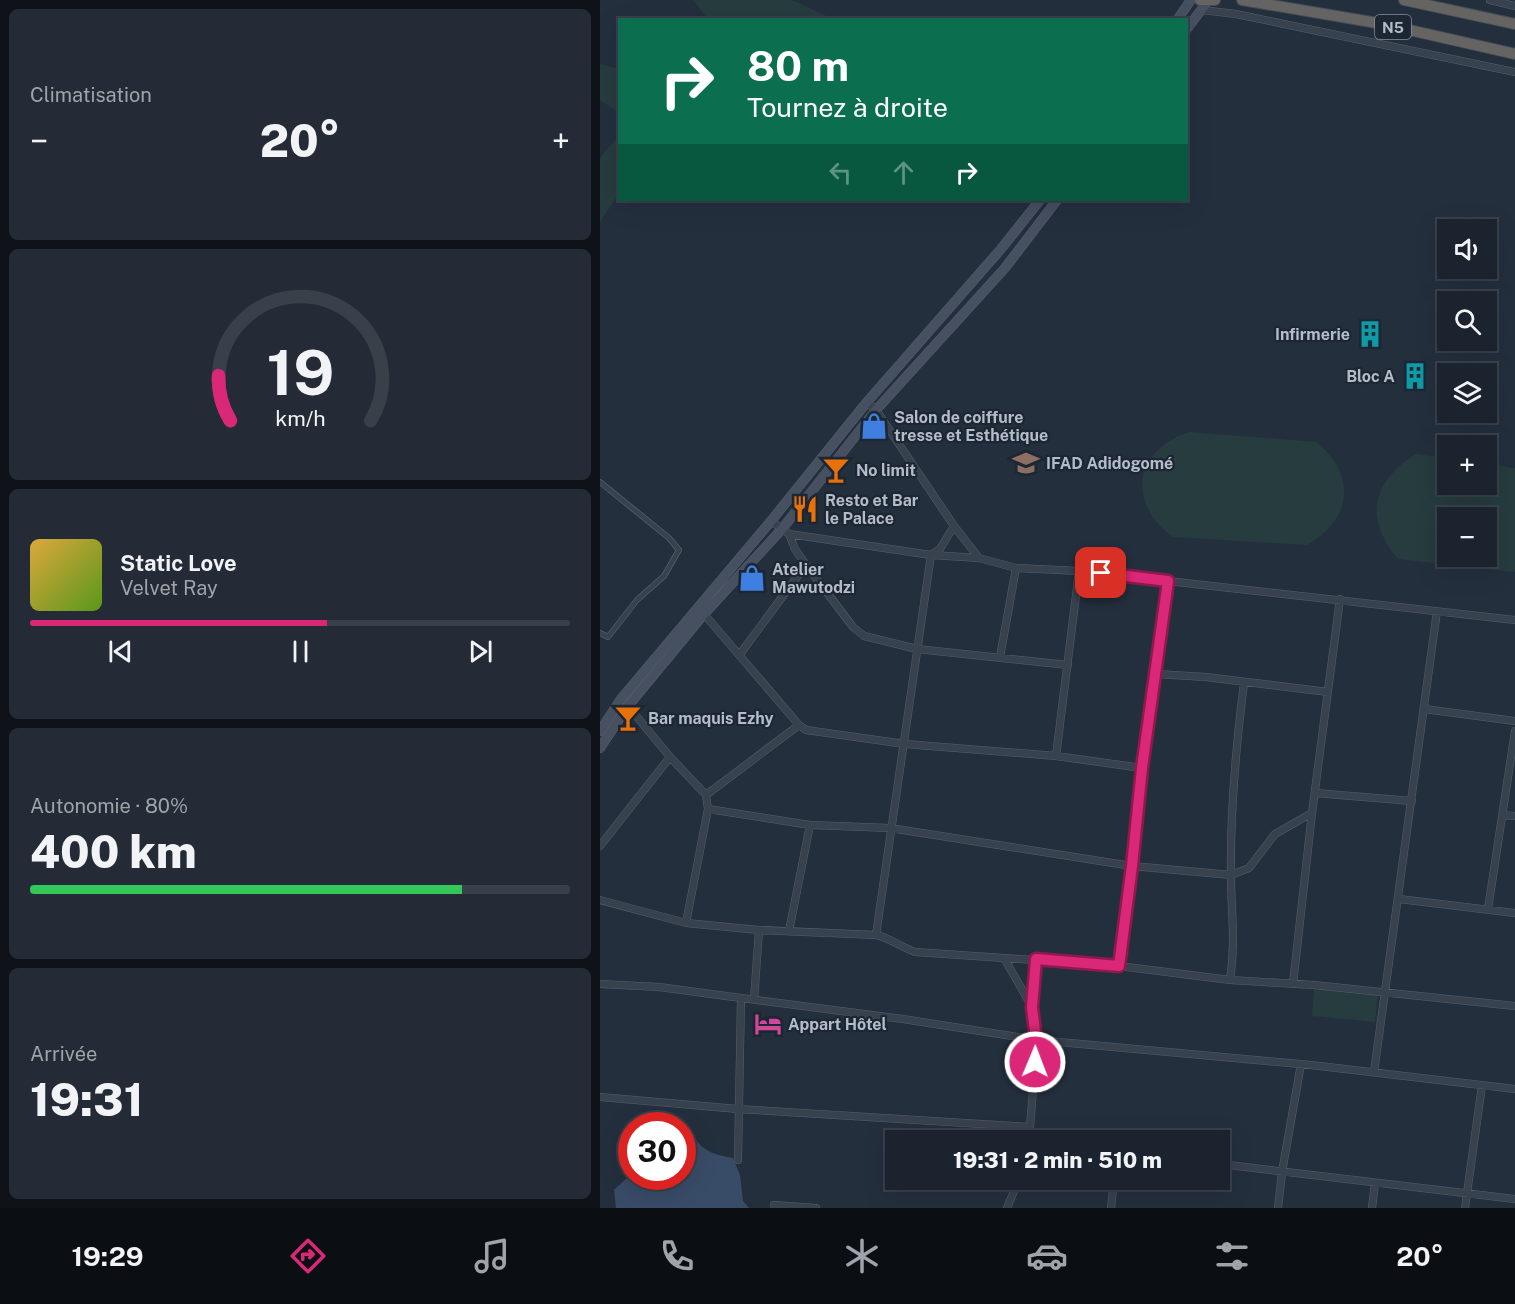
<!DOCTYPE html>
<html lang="fr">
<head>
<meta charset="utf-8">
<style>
  :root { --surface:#1b232e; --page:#242b36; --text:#f1f3f6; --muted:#a0a4aa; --line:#39404a; --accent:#db2777 }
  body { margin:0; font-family:"Public Sans",sans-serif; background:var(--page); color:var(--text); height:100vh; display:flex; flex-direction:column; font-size:22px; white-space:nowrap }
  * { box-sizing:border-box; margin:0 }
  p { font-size:20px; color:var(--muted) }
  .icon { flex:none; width:33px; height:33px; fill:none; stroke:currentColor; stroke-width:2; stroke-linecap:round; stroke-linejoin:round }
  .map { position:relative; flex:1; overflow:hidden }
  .panel { display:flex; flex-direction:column; gap:9px; padding:9px; background:#0f1319; width:600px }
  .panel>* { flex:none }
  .hud { position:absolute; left:18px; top:18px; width:570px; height:183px; border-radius:0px; box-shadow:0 6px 24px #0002,0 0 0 2px var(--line); background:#0b6e4f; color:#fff; overflow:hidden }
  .buttons { position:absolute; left:837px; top:219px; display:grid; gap:12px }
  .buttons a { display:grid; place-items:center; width:60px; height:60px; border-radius:0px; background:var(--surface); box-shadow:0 6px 24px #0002,0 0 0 2px var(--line); font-size:30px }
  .speed { position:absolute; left:18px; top:1112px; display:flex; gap:12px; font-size:30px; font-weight:700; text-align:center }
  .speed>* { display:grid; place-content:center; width:78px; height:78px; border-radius:50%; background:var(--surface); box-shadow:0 6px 24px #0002,0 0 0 2px var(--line); line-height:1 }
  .speed .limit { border:9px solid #d22; background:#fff; color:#111 }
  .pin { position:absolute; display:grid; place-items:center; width:51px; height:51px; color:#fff; margin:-26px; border-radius:12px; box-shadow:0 3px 9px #0006 }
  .me { position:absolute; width:66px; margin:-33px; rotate:1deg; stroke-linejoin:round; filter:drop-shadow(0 0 4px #0008) }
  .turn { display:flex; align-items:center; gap:21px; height:126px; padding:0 30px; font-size:27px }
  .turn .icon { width:78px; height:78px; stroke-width:2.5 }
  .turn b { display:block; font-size:42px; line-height:51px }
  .lanes { display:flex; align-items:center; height:57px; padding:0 30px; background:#0003; justify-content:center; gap:30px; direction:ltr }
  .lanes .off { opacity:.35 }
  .big { font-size:45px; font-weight:800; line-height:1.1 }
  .panel .widget { flex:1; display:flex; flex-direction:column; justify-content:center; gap:9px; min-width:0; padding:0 21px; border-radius:9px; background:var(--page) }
  .panel .dial { align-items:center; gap:0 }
  .dial svg { height:156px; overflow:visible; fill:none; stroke:var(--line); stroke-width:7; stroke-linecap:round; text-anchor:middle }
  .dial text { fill:var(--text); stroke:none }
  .song { display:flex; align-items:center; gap:18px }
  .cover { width:72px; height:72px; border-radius:9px; background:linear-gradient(135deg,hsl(40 70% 55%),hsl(90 70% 35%)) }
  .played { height:6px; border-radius:3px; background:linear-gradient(90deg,var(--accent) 55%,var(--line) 55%) }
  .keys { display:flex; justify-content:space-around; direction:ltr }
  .heat { display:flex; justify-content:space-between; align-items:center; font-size:33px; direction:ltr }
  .charge { height:9px; border-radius:4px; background:linear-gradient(90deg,#34c759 80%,var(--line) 0) }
  .trip { position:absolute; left:285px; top:1130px; width:345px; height:60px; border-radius:0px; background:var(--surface); box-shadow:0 6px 24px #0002,0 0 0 2px var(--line); font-weight:800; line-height:60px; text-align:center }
  .tabs { display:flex; height:96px; justify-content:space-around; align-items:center; background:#0b0e12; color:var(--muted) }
  .tabs .icon { width:42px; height:42px }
  .tabs .current { color:var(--accent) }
  .tabs b { font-size:27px; color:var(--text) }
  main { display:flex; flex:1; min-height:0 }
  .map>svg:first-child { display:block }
</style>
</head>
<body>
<main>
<section class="panel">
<div class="widget"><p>Climatisation</p>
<div class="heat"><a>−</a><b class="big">20°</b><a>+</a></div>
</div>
<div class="widget dial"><svg viewBox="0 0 100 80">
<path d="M14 69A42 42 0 1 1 86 69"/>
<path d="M14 69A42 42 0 0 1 8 46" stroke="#db2777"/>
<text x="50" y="56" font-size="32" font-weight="700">19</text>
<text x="50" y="72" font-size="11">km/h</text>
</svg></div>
<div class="widget">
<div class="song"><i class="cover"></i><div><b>Static Love</b><p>Velvet Ray</p></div></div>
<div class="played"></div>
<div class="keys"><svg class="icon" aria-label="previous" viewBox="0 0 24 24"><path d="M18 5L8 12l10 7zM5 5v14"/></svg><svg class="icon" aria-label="pause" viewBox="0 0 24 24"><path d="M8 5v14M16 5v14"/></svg><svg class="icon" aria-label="next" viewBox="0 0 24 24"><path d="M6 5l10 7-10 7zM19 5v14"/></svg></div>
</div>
<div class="widget"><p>Autonomie · 80%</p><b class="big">400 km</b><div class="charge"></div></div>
<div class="widget"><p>Arrivée</p><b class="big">19:31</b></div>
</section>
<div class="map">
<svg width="915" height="1208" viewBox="0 0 915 1208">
  <rect width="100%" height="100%" fill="#242f3e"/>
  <path fill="#263c3f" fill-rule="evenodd" d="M93 0H192L233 19H108Z
    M0 64 19 69V113L0 100Z
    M19 135V193L0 222V158Z
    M589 432 717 442C757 476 752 519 707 545L573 537C526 503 534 450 589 432Z
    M816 454 847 458 848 484H886L887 464 915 468V572L798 559C764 519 771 482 816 454ZM848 518H886V556H848Z
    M714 988 778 993 775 1022 712 1016Z"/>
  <path fill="#394c67" d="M84 1122C100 1147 103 1153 133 1158L140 1175 143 1201 149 1208H16L14 1190 31 1174 32 1176H82V1125H69L70 1123Z"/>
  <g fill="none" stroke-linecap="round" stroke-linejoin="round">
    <defs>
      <path id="pedestrian" d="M0 482 69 538 79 550 64 576 37 600 8 637 0 633"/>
      <path id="minor" d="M890 0 915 6
        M602 10 636 14 915 72
        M267 402 276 410 354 526 379 558
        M171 521 189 534 331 555 379 558 416 568 479 571 915 620
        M189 534 195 549 206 565 253 627 264 636 317 649 468 665
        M104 614 199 725 206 730 305 744 456 756 542 768
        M140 654 206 565
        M400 657 416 568
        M556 674 606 677 728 692
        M28 706 70 757 106 795 108 809 210 825 290 828 532 866 631 875 649 868 675 834 712 813
        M824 709 915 721
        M456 756 479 571
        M715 793 812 801
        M106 795 199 725
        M902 815 915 816
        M0 846 70 757
        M799 899 915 913
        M0 900 86 923 159 930 276 935C290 938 301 947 315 952L404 958 432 1007
        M888 909 915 731
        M86 923 108 809
        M189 931 210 825
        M276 935 331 555 340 549 354 526
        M404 958 519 966 630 980 714 985 915 1006
        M519 966 532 866 542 768 568 581
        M630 980C636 942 631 912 631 875 630 811 636 746 644 683
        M0 984 59 987 141 998 303 1019 437 1040 711 1065 915 1089
        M693 984 712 813 740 599
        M154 1000 159 930
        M774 1072 837 611
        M0 1097 138 1109 430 1127
        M427 1140 430 1127 437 1040 432 1007 436 959
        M138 1160 141 998
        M620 1164 915 1199
        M174 1205 216 1208
        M407 1208 419 1179
        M511 1208 514 1179
        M678 1208 682 1172 701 1064
        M772 1208 775 1183
        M865 1208 882 1085"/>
      <path id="secondary" d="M577 20 591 0
        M586 30 608 1
        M0 731 21 699 171 521 267 402 401 249 440 200
        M0 748 28 706 104 614 182 529 276 410 405 268 457 200"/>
      <path id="trunk" d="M600 0H615
        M642 0 783 24 915 54
        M804 0 915 24"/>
    </defs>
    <use href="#pedestrian" stroke="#565f6c" stroke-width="6"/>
    <use href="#minor" stroke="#565f6c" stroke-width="8"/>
    <use href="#secondary" stroke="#565f6c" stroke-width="10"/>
    <use href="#trunk" stroke="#434c59" stroke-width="12"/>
    <use href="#pedestrian" stroke="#38414e" stroke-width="4.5"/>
    <use href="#minor" stroke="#38414e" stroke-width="7"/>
    <use href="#secondary" stroke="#465061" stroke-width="9"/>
    <use href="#trunk" stroke="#656462" stroke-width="10"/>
  </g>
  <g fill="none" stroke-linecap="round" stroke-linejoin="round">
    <defs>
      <path id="route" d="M435 1062 436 1040 432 1007 436 959 519 966 532 866 542 768 568 581 501 573"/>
    </defs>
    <use href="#route" stroke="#8e194d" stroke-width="15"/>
    <use href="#route" stroke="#db2777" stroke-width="10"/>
  </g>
  <defs>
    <symbol id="building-bare" viewBox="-9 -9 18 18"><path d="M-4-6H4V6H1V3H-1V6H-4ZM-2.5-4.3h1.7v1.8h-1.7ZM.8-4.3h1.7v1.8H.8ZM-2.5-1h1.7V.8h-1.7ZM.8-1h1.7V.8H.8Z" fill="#0f9aa8" stroke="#1d2633" stroke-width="2.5" paint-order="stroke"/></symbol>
    <symbol id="shop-bare" viewBox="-9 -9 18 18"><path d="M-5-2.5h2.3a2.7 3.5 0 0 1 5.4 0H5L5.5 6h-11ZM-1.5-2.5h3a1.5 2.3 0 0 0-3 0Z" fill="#3f7fe0" stroke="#1d2633" stroke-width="2.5" paint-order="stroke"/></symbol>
    <symbol id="university-bare" viewBox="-9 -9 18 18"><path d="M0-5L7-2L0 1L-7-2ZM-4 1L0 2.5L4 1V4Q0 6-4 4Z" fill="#8d6e63" stroke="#1d2633" stroke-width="2.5" paint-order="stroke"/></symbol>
    <symbol id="bar-bare" viewBox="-9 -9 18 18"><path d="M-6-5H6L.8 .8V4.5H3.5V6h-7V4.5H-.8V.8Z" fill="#e8710a" stroke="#1d2633" stroke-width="2.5" paint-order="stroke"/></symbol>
    <symbol id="restaurant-bare" viewBox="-9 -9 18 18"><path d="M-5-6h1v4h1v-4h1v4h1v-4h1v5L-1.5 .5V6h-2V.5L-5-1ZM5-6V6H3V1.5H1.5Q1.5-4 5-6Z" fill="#e8710a" stroke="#1d2633" stroke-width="2.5" paint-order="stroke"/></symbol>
    <symbol id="hotel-bare" viewBox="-9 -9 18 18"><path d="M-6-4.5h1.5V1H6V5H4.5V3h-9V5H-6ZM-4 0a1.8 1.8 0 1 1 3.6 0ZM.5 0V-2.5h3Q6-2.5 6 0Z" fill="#d1479c" stroke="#1d2633" stroke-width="2.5" paint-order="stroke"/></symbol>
  </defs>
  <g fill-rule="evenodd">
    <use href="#building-bare" x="751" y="315" width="38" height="38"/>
    <use href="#building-bare" x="796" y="357" width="38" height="38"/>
    <use href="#shop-bare" x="255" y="407" width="38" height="38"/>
    <use href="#university-bare" x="407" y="444" width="38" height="38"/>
    <use href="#bar-bare" x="217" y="451" width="38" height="38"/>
    <use href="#restaurant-bare" x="186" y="490" width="38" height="38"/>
    <use href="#shop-bare" x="133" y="559" width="38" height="38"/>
    <use href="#bar-bare" x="9" y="699" width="38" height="38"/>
    <use href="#hotel-bare" x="149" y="1005" width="38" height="38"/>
  </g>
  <g text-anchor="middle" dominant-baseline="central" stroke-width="4.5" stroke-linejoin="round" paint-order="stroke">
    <rect fill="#1d2633" stroke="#878f9c" stroke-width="1.5" x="775" y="15" width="36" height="24" rx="4.5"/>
    <g font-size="15" font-weight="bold" fill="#b4bcc9">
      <text x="793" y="27">N5</text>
    </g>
    <g font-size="16" font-weight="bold" fill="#b4bcc9" stroke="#1d2633" text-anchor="start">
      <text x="750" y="334" text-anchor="end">Infirmerie</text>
      <text x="795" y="376" text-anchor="end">Bloc A</text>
      <text x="294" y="417">Salon de coiffure<tspan x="294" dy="18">tresse et Esthétique</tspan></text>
      <text x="446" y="463">IFAD Adidogomé</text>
      <text x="256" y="470">No limit</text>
      <text x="225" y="500">Resto et Bar<tspan x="225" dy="18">le Palace</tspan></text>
      <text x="172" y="569">Atelier<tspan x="172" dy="18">Mawutodzi</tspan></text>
      <text x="48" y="718">Bar maquis Ezhy</text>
      <text x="188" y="1024">Appart Hôtel</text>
    </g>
  </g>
</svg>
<div class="buttons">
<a><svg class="icon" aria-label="sound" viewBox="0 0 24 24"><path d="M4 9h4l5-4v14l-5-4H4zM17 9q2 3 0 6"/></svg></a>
<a><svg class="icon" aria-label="search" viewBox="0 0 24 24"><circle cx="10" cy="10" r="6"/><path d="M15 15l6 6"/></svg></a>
<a><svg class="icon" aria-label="layers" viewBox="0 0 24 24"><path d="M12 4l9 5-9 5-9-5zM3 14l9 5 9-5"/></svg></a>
<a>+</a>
<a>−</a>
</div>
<div class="speed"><div class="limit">30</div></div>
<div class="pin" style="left:501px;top:573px;background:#d93025"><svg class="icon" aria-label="arrive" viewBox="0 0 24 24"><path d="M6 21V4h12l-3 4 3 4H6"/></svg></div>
<svg class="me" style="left:435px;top:1062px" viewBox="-20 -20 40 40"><circle r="17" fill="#db2777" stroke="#fff" stroke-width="3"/><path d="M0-11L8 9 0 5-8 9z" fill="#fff"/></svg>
<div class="trip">19:31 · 2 min · 510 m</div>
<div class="hud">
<div class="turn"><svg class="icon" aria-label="right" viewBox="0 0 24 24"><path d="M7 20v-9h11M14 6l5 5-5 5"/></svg><div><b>80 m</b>Tournez à droite</div></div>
<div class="lanes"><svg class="icon off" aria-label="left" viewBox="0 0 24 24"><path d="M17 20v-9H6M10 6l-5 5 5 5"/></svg><svg class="icon off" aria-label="ahead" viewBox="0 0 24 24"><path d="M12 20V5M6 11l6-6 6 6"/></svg><svg class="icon" aria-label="right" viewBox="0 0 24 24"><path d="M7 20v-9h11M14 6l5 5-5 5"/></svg></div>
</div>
</div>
</main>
<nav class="tabs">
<b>19:29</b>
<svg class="icon current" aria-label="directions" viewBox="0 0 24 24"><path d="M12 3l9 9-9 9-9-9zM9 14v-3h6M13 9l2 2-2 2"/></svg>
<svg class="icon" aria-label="music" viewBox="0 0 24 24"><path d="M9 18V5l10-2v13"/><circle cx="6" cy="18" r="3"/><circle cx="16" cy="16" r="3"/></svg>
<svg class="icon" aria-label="phone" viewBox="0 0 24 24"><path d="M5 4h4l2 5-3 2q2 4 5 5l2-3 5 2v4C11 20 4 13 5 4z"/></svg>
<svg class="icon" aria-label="climate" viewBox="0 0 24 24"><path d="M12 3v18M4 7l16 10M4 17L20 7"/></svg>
<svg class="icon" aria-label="car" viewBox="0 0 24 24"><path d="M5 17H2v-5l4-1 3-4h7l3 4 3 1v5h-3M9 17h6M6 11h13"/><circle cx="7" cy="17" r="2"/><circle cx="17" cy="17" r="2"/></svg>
<svg class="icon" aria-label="filters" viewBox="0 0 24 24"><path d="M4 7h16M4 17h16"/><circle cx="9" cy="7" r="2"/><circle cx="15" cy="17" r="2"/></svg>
<b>20°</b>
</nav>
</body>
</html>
